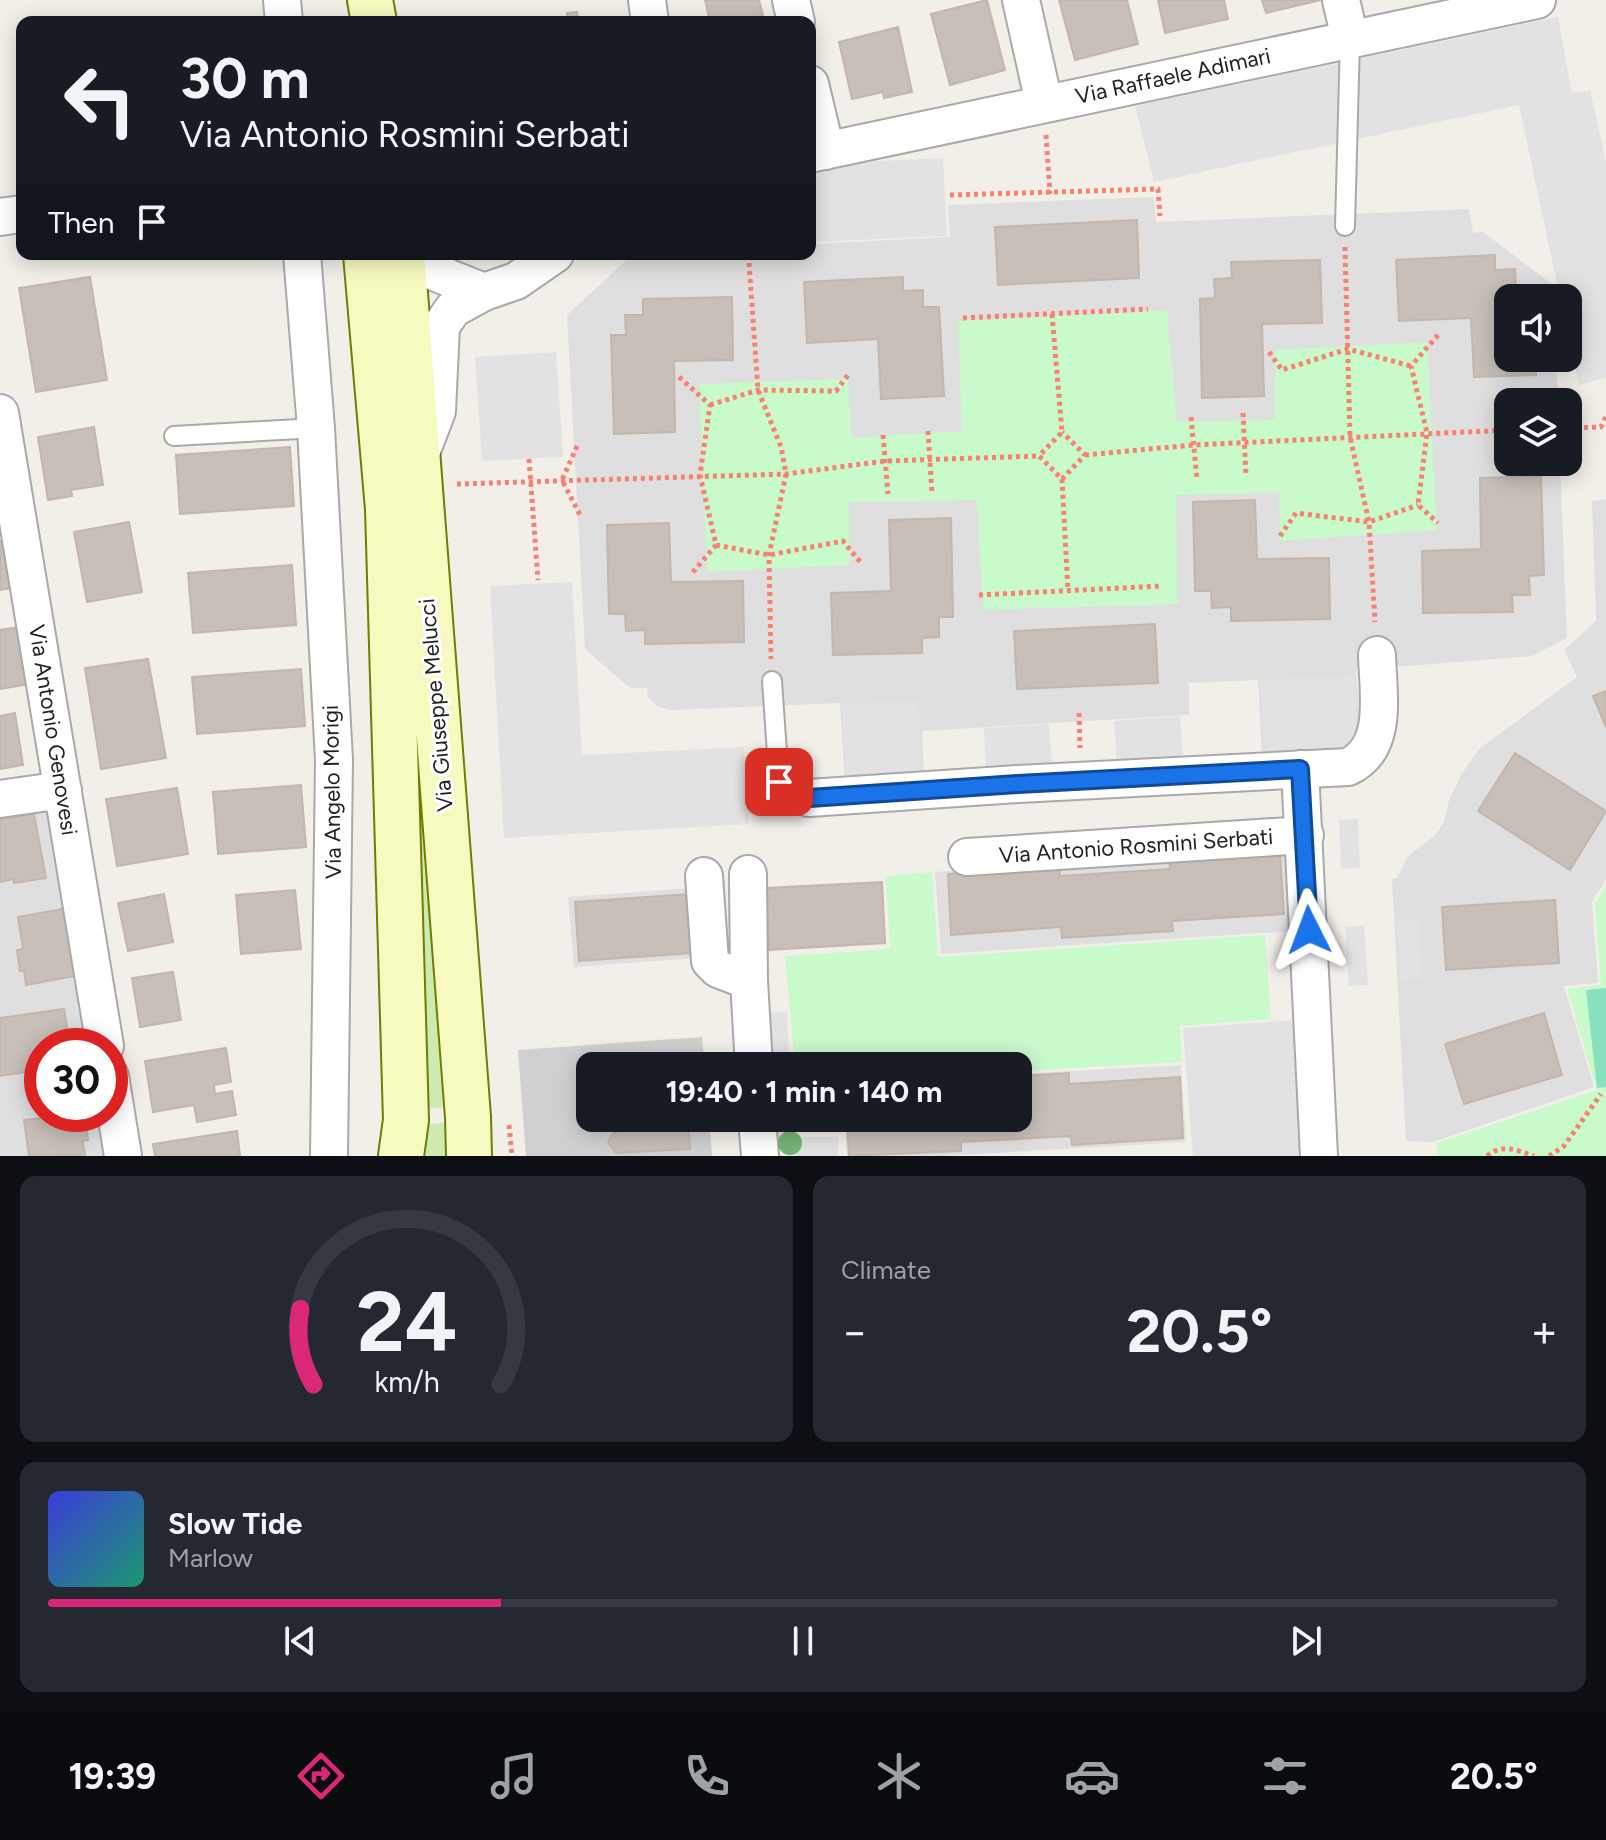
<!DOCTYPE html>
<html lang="en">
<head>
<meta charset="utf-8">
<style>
  :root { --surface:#171b24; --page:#242831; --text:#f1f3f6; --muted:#9ea1a6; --line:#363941; --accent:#db2777 }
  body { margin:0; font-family:Figtree,sans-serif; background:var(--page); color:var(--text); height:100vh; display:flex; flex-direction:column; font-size:30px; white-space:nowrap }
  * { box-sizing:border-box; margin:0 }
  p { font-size:26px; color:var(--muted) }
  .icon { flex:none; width:44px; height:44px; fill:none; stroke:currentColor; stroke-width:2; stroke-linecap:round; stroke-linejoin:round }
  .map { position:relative; height:1156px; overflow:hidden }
  .drawer { display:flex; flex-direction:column; gap:20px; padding:20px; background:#0d0f14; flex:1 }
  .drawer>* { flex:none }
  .guide { position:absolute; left:16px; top:16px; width:800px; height:244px; border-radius:16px; box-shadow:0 4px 20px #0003; background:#171b24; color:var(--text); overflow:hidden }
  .fabs { position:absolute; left:1494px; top:284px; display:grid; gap:16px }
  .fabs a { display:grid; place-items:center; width:88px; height:88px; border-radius:16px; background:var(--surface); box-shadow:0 4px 20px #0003; font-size:40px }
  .speed { position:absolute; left:24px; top:1028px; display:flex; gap:16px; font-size:40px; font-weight:700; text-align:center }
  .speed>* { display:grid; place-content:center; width:104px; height:104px; border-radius:50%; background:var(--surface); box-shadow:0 4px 20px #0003; line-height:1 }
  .speed .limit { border:12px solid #d22; background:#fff; color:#111 }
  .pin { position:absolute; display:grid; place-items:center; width:68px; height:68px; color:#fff; margin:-34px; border-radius:16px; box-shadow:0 4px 12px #0006 }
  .me { position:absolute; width:88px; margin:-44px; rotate:357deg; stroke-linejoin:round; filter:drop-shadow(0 0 6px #0008) }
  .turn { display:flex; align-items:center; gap:28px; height:168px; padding:0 32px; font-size:36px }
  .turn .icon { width:104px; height:104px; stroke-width:2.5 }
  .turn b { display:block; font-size:56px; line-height:68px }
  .then { display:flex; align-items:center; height:76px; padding:0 32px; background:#0003; gap:16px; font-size:30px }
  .big { font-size:60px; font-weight:700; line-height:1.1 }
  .drawer .card { flex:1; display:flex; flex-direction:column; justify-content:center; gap:12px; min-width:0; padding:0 28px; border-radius:16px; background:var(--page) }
  .drawer .dial { align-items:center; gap:0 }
  .dial svg { height:208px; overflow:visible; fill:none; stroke:var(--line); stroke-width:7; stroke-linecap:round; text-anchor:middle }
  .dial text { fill:var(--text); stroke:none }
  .song { display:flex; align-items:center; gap:24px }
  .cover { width:96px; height:96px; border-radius:12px; background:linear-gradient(135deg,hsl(240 70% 55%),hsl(160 70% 35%)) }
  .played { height:8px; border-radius:4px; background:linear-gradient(90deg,var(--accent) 30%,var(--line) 30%) }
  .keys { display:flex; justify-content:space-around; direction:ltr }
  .heat { display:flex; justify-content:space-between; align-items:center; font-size:44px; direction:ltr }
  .drawer .tiles { flex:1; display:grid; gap:20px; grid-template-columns:1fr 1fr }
  .card:last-child { grid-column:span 2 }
  .trip { position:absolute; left:576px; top:1052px; width:456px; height:80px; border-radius:16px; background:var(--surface); box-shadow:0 4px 20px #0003; font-weight:700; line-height:80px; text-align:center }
  .menu { display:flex; height:128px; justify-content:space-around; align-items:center; background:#090b0e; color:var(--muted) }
  .menu .icon { width:56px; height:56px }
  .menu .on { color:var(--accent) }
  .menu b { font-size:36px; color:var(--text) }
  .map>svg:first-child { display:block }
</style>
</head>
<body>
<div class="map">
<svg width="1606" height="1156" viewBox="0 0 1606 1156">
  <rect width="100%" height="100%" fill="#f2efe9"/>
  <path fill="#e0dfdf" d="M1154 197 1156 222 1469 209 1473 233 1483 232 1553 285V298H1508V358H1556L1558 402H1508V462H1560L1567 638 1532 656 1356 670 1360 731 1355 742 1342 750 1262 755 1258 680 1189 683V715L922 731 924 779 845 782 840 703 671 710 658 707 648 697 647 688H630L585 649 567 315 633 254H810V244L950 237 948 205Z
    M1606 499V879L1592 902 1598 983 1564 986 1594 1087 1433 1142 1406 1141 1392 879 1397 878 1408 856 1433 837 1444 823 1449 800 1461 775 1479 749 1577 677 1564 650 1596 621 1592 501Z
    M57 797 93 1046H42V1114H102L108 1156H0V807Z
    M1286 849 1292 931 941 954 935 872Z
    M691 888 696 958 574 967 568 897Z
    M1181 1065 1186 1142 943 1156H847L845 1118H1018V1074Z"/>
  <path fill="#d0d0d0" d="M702 1037 705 1066H590V1118H709L712 1156H526L518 1050Z"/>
  <path fill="#cdebb0" d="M414 683 446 1107 423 1109Z
    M447 1123 451 1156H426L424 1124Z"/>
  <path fill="#c8facc" d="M1167 310 1177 422 1275 420V350L1427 342 1437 530 1280 541 1279 492 1176 495 1178 604 983 610 977 500 849 502 850 565 707 572 699 384 848 379 852 438 962 431 958 321Z
    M932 872 938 957 1265 935 1271 1019 1180 1026 1182 1062 1018 1071V1066H795L785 956 890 949 886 876Z
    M1606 886V1156H1437V1143L1597 1090 1567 989 1601 985 1595 904Z"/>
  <path fill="#88e0be" d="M1606 988V1087L1597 1088 1586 990Z"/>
  <path fill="#e2e2e2" d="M1558 17 1572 93 1590 90 1606 162V378L1579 385 1568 333V298H1560L1519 105 1154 182 1135 106Z
    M943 158 947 236 816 242 813 164Z
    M556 352 563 457 482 461 475 357Z
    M572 582 582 755 744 747 749 824 504 838 490 586Z
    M1354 675 1357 730 1353 741 1342 748 1265 752 1260 680Z
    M918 700 922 777 846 781 842 704Z
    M1180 716 1183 761 1117 766 1114 721Z
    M1049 724 1052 770 986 774 984 728Z
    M1358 819 1360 868 1341 869 1339 820Z
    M1419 920 1422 979 1400 981 1397 921Z
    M1364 925 1368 985 1349 986 1345 927Z
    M787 1012 790 1066H767L764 1013Z
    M1295 1020 1305 1156H1193L1183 1028Z
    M770 1118H793L795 1137H838V1156H796L794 1138 771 1139Z"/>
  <path fill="#c7bfb8" stroke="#c4b6ab" stroke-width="2" d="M705 0H759L763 15 734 22H710Z
    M987 0 1005 70 950 85 931 14Z
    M1059 0H1127L1138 44 1075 60Z
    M1158 0H1224L1228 19 1165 33Z
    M1262 0H1321L1266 13Z
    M577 12 579 22H568L567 13Z
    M898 27 912 92 884 98 883 92 852 99 839 42Z
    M1137 220 1139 278 998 285 995 227Z
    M1495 255V270L1515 269 1516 286 1532 285V298H1508V358H1536V375L1474 377 1471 318 1399 321 1396 260Z
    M1320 260 1322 323 1262 324 1264 396 1202 398 1200 299 1215 298 1214 279 1232 278 1231 262Z
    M90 277 107 380 36 392 19 288Z
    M903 277V291L923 290V307H939L944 396 881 399 878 339 807 343 804 282Z
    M732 297 733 360 674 361 675 432 614 434 611 335H626L625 315H643V299Z
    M94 427 103 485 71 490 72 496 48 500 38 437Z
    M290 447 294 506 180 514 176 455Z
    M1541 476 1544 575 1529 576 1530 595H1512L1513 612 1423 613 1422 551 1481 549 1480 478Z
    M1255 500 1257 559 1329 558 1330 619 1231 621V607L1212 608 1211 591H1195L1193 502Z
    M951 518 953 617H939V637L922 638V653L833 655 831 593 891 591 889 520Z
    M129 522 142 592 87 602 74 532Z
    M669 523 671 582 743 581 744 642 645 644V630L626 631 625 614H609L607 525Z
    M5 540 13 588 0 590V541Z
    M292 565 296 625 193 633 188 573Z
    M1155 624 1158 683 1017 689 1014 631Z
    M21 627 30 684 0 689V630Z
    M148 659 166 758 101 769 85 668Z
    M301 669 305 726 197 734 192 677Z
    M1606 691V727L1593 696Z
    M15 713 23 765 0 769V716Z
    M1515 753 1606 811 1570 870 1478 811Z
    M301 785 306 847 218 854 213 792Z
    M177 788 188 854 117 866 106 799Z
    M34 814 46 878 14 883V879L0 882V819Z
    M1280 854 1284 914 1172 921 1173 931 1062 938 1061 927 951 935 948 874 1059 866 1060 876 1170 869 1169 860Z
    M882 882 885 943 769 950 766 888Z
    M295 890 301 949 241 954 236 895Z
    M164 894 173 942 128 951 118 903Z
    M689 894 693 953 579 961 575 902Z
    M1555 900 1559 963 1446 970 1442 907Z
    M68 908 80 975 26 985 24 970 20 971 17 950 23 949 18 917Z
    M173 972 181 1020 140 1027 132 978Z
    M64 1009 70 1046H42V1070L0 1076V1018Z
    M1544 1013 1562 1075 1464 1104 1445 1044Z
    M226 1048 231 1082 214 1085 215 1094 232 1091 236 1115 197 1122 194 1105 153 1112 145 1061Z
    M685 1061V1066H607Z
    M1069 1073V1084L1180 1077 1183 1138 1072 1145 1071 1136 961 1142V1151L849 1156 847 1118H1018V1076Z
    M72 1114H85L88 1140 83 1141 85 1156H29L24 1120Z
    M590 1118H688L690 1149 616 1153 608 1142 613 1133 621 1131 620 1126 591 1128Z
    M237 1131 240 1156H155L153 1144Z"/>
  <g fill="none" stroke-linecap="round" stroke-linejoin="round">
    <defs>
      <path id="service" d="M1345 226 1350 39
        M174 436 316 428
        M772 681 779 782"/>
      <path id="minor" d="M282 0 284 22
        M647 0 650 22
        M791 0 796 22
        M1021 0 1044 103
        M1341 0 1350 39
        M810 84 826 151
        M810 154 1537 0
        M0 217 22 214
        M302 254 316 428 334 760 329 1156
        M414 254 434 272 484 292
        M0 413 105 1046
        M419 458 437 411 441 326 453 309 484 292 516 281 555 254
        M1300 769 1319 1156
        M779 782 809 798 1018 784 1348 767C1389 748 1378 694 1377 655
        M0 799 63 790
        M967 857 1305 835
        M748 874 749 981 754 1066
        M704 876 710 961 718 969 749 981
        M110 1076 123 1156
        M757 1118 760 1156"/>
      <path id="secondary" d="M370 0 374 22
        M366 254 388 509 406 1120 401 1156
        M402 254 468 1117 469 1156"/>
    </defs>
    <use href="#service" stroke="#a9a9a9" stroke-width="22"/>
    <use href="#minor" stroke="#a9a9a9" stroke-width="40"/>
    <use href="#secondary" stroke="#707d05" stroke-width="48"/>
    <path stroke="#fa8072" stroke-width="5" stroke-dasharray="4 4" stroke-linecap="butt" d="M1046 135 1050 194
      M950 195 1158 189 1160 216
      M1345 247 1350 437 1369 522 1375 622
      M749 263 758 390 781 447 786 474 769 555 771 659
      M1052 314 1062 432 1039 456 1062 479 1085 455 1062 432
      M963 318 1148 309
      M1438 335 1411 366 1427 433 1418 505 1438 523
      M1269 352 1282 370 1348 349 1411 366
      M679 377 710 405 700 475 716 545 692 573
      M710 405 758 390 836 391 848 375
      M1243 413 1246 477
      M1191 417 1197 480
      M1568 428 1601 427 1606 416
      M928 431 932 494
      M883 435 888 494
      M577 446 562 480 580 515
      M1085 455 1193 445 1508 430
      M529 459 538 580
      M1062 479 1068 591
      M457 484 786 474 885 461 1039 456
      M1280 536 1296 513 1369 522 1418 505
      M716 545 769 555 843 541 861 563
      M979 595 1162 586
      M1079 713 1080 748
      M509 1125 512 1156
      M1487 1156C1503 1143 1515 1150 1534 1156
      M1549 1156 1564 1146 1601 1094"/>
    <use href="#service" stroke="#fff" stroke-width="18"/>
    <use href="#minor" stroke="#fff" stroke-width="36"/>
    <use href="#secondary" stroke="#f7fabf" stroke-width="44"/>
  </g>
  <circle fill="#74b475" cx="790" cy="1143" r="12"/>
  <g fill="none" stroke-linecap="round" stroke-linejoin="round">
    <defs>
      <path id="route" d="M779 782 809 798 1018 784 1300 769 1309 930"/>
    </defs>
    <use href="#route" stroke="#114b97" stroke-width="20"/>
    <use href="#route" stroke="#1a73e8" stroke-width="14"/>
  </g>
  <g text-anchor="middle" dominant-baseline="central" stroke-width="6" stroke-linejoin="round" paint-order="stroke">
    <g font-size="22" fill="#222" stroke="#fff">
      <text transform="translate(1173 76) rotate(-12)">Via Raffaele Adimari</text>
      <text transform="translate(436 705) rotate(-95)">Via Giuseppe Melucci</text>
      <text transform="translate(53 730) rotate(81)">Via Antonio Genovesi</text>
      <text transform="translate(332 792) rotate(-91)">Via Angelo Morigi</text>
      <text transform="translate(1136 846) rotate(-4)">Via Antonio Rosmini Serbati</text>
    </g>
  </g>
</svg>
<div class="fabs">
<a><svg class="icon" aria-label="sound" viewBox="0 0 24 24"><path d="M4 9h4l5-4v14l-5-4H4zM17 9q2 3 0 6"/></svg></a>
<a><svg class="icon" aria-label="layers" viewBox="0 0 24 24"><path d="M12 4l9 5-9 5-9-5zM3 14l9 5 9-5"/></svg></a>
</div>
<div class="speed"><div class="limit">30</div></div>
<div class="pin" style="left:779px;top:782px;background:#d93025"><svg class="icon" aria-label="arrive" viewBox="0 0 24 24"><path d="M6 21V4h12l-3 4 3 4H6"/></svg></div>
<svg class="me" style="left:1309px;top:930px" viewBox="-20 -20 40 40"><path d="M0-17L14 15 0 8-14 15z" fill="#1a73e8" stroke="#fff" stroke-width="4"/></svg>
<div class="trip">19:40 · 1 min · 140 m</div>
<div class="guide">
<div class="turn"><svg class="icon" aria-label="left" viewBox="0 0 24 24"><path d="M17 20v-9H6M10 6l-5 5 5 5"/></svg><div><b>30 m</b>Via Antonio Rosmini Serbati</div></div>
<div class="then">Then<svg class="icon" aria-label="arrive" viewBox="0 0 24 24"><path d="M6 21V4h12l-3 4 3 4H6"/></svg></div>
</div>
</div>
<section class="drawer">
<div class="tiles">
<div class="card dial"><svg viewBox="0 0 100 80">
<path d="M14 69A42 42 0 1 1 86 69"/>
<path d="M14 69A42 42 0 0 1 9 40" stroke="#db2777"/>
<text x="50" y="56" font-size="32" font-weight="700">24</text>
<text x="50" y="72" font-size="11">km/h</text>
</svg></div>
<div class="card"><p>Climate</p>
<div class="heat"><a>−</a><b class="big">20.5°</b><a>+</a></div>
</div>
<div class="card">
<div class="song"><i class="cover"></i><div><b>Slow Tide</b><p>Marlow</p></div></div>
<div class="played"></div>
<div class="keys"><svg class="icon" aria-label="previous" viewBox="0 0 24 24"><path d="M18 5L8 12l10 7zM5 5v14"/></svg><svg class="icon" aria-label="pause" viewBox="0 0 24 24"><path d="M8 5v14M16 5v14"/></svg><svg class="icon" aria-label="next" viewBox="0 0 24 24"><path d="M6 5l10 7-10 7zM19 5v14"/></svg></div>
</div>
</div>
</section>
<nav class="menu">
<b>19:39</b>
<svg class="icon on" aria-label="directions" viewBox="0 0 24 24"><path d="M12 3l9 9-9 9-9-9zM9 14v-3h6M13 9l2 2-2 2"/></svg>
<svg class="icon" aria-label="music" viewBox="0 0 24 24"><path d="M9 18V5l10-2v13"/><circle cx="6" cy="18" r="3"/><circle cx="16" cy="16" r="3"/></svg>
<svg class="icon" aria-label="phone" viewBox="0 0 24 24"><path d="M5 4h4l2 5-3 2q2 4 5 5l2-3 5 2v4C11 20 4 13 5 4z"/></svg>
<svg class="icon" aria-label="climate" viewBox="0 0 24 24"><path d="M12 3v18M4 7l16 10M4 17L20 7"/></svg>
<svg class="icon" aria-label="car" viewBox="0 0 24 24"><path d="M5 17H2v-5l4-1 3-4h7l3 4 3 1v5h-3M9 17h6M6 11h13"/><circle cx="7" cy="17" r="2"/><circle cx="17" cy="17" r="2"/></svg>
<svg class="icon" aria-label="filters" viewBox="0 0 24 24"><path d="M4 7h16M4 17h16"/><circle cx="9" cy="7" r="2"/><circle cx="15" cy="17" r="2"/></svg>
<b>20.5°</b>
</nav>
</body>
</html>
